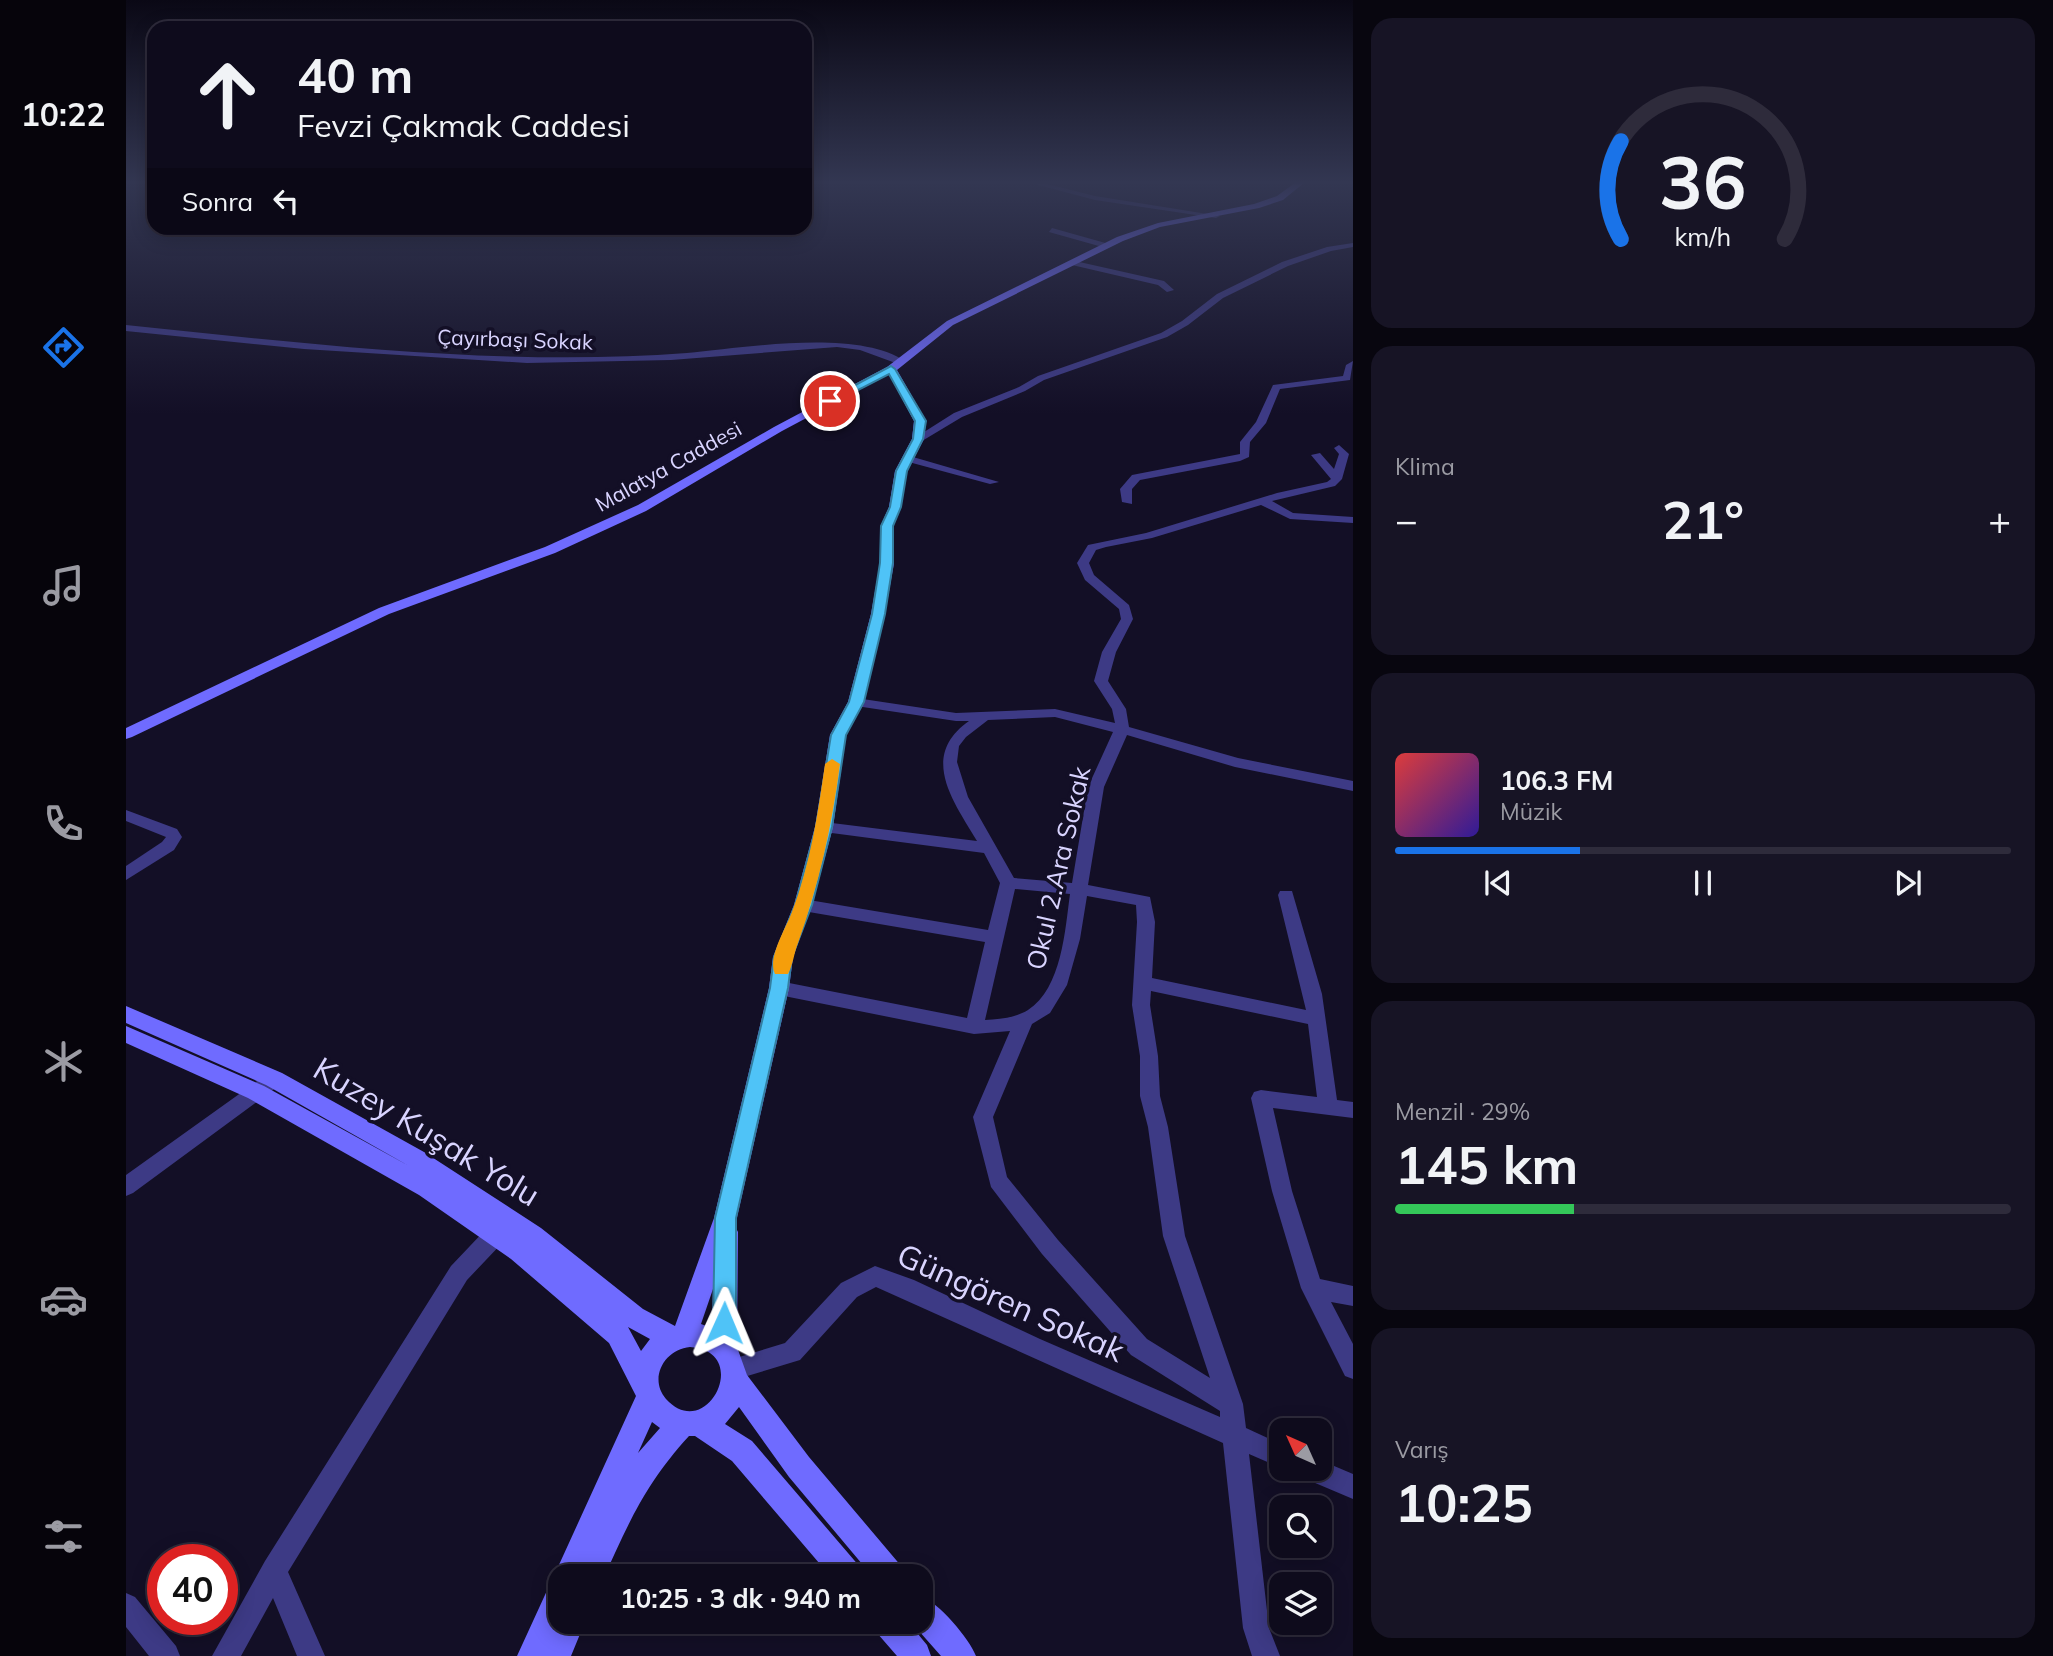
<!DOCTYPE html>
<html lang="tr">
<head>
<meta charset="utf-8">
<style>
  :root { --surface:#0e0b1c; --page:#171425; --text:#f1f3f6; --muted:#9b9ba3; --line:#2e2b3b; --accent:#1a73e8 }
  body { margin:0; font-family:Mulish,sans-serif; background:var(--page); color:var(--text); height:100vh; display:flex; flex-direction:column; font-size:26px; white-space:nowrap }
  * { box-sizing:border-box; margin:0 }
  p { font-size:23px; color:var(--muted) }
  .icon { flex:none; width:38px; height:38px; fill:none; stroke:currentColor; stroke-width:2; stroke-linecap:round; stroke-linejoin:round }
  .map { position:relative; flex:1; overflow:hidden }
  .details { display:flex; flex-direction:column; gap:18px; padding:18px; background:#08060f; width:700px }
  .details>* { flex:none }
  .top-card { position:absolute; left:21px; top:21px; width:665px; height:214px; border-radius:21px; box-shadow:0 4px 18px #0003,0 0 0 2px var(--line); background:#0e0b1c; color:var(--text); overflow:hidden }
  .needle { width:46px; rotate:315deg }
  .controls { position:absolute; left:1143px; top:1418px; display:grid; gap:14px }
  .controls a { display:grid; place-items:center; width:63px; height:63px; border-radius:14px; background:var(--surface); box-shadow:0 4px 18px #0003,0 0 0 2px var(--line); font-size:35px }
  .speed { position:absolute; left:21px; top:1544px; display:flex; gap:14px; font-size:35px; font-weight:700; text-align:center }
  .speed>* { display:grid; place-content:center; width:91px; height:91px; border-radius:50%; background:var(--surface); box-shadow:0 4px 18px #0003,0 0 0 2px var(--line); line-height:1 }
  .speed .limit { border:10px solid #d22; background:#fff; color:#111 }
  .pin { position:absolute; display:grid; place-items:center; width:60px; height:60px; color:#fff; margin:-30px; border:4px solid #fff; border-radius:50%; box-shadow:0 2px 7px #0007 }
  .me { position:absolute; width:77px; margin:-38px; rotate:1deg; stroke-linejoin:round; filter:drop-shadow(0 0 5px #0008) }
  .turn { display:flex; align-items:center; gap:24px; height:147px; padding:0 35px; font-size:32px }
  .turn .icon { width:91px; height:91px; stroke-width:2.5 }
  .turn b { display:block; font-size:49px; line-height:60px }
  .then { display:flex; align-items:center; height:66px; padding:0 35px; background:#0003; gap:14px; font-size:26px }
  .big { font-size:52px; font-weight:700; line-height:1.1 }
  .details .widget { flex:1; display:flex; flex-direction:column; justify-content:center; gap:10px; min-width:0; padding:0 24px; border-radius:21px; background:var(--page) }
  .details .dial { align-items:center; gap:0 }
  .dial svg { height:182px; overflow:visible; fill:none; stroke:var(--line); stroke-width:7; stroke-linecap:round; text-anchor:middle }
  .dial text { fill:var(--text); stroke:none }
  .song { display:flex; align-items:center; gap:21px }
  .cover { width:84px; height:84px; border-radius:10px; background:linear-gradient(135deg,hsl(0 70% 55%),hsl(250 70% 35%)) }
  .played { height:7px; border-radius:4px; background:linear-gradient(90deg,var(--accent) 30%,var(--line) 30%) }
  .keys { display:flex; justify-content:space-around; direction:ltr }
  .heat { display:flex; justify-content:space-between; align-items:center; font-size:38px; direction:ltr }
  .charge { height:10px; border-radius:5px; background:linear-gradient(90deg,#34c759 29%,var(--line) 0) }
  .trip { position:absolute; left:422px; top:1564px; width:385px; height:70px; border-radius:21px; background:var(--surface); box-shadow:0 4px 18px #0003,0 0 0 2px var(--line); font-weight:700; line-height:70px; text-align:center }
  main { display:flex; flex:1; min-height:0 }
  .menu { display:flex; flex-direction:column; width:126px; justify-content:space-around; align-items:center; background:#06040b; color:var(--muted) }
  .menu .icon { width:49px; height:49px }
  .menu .selected { color:var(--accent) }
  .menu b { font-size:32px; color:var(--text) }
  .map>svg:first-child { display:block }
</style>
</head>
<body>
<main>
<nav class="menu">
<b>10:22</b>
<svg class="icon selected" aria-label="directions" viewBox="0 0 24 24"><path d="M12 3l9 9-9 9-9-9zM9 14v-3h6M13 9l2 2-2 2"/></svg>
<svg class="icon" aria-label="music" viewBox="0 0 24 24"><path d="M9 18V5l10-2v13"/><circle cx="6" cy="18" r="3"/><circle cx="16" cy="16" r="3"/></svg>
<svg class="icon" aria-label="phone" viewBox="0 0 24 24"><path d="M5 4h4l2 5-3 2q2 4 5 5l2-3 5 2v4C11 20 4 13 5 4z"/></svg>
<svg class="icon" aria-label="climate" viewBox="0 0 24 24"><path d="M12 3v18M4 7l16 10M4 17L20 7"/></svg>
<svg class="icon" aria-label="car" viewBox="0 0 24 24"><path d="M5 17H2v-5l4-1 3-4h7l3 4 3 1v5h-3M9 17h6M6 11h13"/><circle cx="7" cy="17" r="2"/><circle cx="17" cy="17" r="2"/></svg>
<svg class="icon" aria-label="filters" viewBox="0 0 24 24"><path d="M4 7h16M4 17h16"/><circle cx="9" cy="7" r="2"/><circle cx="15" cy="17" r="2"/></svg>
</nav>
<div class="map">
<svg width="1227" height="1656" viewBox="0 0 1227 1656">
  <rect width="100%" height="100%" fill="#130f26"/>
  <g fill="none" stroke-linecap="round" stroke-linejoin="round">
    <path fill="#3d3a85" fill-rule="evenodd" d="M901 182H913L969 196 1094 216 1090 218 969 200Z
      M926 228 983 244 984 246 980 248 923 232Z
      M1227 243V247L1205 251 1162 266 1097 298 1062 325 1041 337 918 380 899 391 836 417 796 441 787 439 828 413 893 387 912 376 1035 333 1056 321 1091 294 1156 262 1201 247Z
      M949 261 1038 281 1048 290 1041 292 1032 285 946 265Z
      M0 325C185 344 376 367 561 353 619 348 732 328 780 362L775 365 734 350 711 347 545 360 401 363 178 349 0 331Z
      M1227 361 1224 380 1154 389 1140 423 1124 442 1123 457 1114 461 1014 480 1006 489V504L996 502 994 489 1006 475 1114 454V442L1130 422 1147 385 1217 376 1220 365Z
      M1213 445 1223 454 1216 479 1209 486 1146 501 1167 513 1227 517V523L1164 519 1135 505 1026 538 980 547 970 550 963 563 968 575 1003 605 1007 619 990 652 982 681 1000 709 1003 727 1112 758 1227 781V791L1109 767 1001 735 978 787 962 885 1024 897 1029 922 1026 978 1180 1010 1152 895 1154 891H1166L1196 994 1211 1100 1227 1102V1118L1147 1108 1166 1191 1194 1279 1227 1286V1306L1205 1302 1227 1344V1379L1219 1376 1175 1288 1146 1191 1125 1098 1128 1092 1135 1090 1191 1097 1182 1024 1025 991 1024 1005 1032 1056 1034 1096 1042 1127 1059 1236 1117 1404 1120 1428 1155 1444V1468L1123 1454 1143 1628 1154 1656H1126L1117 1628 1097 1443 750 1287 731 1297 674 1360 608 1380 600 1377 596 1369 600 1361 659 1343 715 1283 749 1266 788 1280 914 1339 1094 1417V1411L1005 1355 916 1254 865 1187 847 1117 884 1031 848 1034 653 995 647 993 644 988 647 983 653 981 841 1018 859 942 677 911 671 909 669 905 671 901 677 899 862 930 874 883 858 853 698 832 690 827 698 822 851 841C827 801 793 756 843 721H830L730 706 723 702 730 698 830 713 929 709 989 723 986 709 968 681 976 652 995 619 993 609 959 580 951 563 962 545 1020 533 1151 493 1201 482 1205 479 1185 455 1194 453 1208 469 1213 454 1208 448ZM929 717 987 732 962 787 946 883 888 878 842 797 831 762 833 746 840 737 862 720ZM889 889 944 894C939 930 936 988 902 1010 889 1018 874 1019 859 1020ZM961 896 1010 905 1011 922 1006 1005 1014 1056V1096L1022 1127 1037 1236 1084 1378 1021 1339 932 1240 881 1177 867 1117 906 1024 924 1013 941 985 954 939Z
      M779 457H787L873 482 864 484 779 461Z
      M0 810 51 829 56 837 48 850 0 880V866L36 842 40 837 0 821Z
      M148 1071 155 1074 158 1079 155 1084 7 1193 0 1196V1175L141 1074Z
      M370 1224 378 1227 381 1234 378 1241 341 1280 162 1572 199 1656H171L147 1598 115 1656H86L139 1561 325 1266 362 1227Z
      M1194 1460 1227 1474V1499L1175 1477 1172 1468H1194Z
      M0 1593 9 1597 50 1646 54 1656H23L0 1627Z"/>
    <path fill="#6f6bff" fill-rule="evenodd" d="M1170 182H1179L1157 200 1133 208 1034 227 997 241 827 325 771 370 800 421 798 439 781 471 775 507 767 525 768 563 759 614 738 702 720 735 707 827 686 905 667 957 663 988 609 1226 612 1232 611 1347 621 1375 683 1457 776 1567 780 1577H747L663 1477 613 1407 599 1424 626 1441 734 1567 738 1577H705L606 1461 569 1436H563C520 1483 504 1520 478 1577H434V1622H459L445 1656H391L424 1584 429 1581 427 1577 432 1567 510 1396 483 1343 385 1259 293 1195 122 1098 0 1043V1026L138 1086 283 1166 140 1085 0 1023V1006L156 1073 298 1152 415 1228 517 1309 549 1326 588 1218 643 988 647 957 668 905 689 827 704 735 722 702 745 614 754 563 755 525 763 507 769 471 786 439 788 421 763 374 656 431 520 511 429 553 263 614 6 737 0 739V728L253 608 419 547 512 505 648 427 761 367 821 321 991 237 1032 223 1128 204 1151 196ZM587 1289 586 1328 575 1324ZM502 1327 524 1339 515 1351ZM564 1347C627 1351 581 1444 540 1399 522 1378 539 1349 564 1347ZM526 1422 534 1428 512 1453Z
      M794 1595C813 1603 843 1638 850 1656H815L785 1622H794Z
      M747 1622H782L801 1645 805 1656H771L751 1633Z"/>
  </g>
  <linearGradient id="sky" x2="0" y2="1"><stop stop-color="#0a0815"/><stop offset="0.44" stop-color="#333752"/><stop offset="1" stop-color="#333752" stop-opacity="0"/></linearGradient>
  <rect width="1227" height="414" fill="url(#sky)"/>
  <path fill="#4fc3f7" stroke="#337fa1" stroke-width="2" d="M765 366 769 369 800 421 797 439 781 471 775 507 767 526V563L759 614 738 702 720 735 706 827 686 905 666 957 662 988 610 1218V1323L607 1330 598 1334 590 1330 587 1323 589 1218 644 988 648 957 669 905 690 827 705 735 723 702 746 614 754 563 755 526 764 507 770 471 787 439 789 421 763 374 707 403 699 401Z"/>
  <path fill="#f59e0b" d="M706 759 714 764C706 826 693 884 672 943 668 953 667 965 662 974H649C641 958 660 928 666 912 684 865 692 814 699 764Z"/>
  <g text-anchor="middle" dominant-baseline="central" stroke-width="7" stroke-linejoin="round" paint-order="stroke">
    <g font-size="21" fill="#d9d4ff" stroke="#130f26">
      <text transform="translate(389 339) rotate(2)">Çayırbaşı Sokak</text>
      <text transform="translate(542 466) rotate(-29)">Malatya Caddesi</text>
    </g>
    <g font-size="26" fill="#d9d4ff" stroke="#130f26">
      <text transform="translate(932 868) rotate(-77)">Okul 2.Ara Sokak</text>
    </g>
    <g font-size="32" fill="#d9d4ff" stroke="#130f26">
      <text transform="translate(301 1131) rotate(31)">Kuzey Kuşak Yolu</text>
      <text transform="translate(885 1302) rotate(24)">Güngören Sokak</text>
    </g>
  </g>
</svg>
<div class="controls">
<a><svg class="needle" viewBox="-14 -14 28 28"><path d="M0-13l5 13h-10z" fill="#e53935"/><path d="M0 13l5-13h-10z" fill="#9b9ba3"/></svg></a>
<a><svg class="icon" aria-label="search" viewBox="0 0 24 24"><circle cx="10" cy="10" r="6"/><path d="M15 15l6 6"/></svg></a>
<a><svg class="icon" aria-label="layers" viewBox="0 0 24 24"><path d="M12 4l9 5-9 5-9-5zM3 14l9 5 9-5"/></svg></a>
</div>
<div class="speed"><div class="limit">40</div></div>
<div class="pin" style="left:704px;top:401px;background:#d93025"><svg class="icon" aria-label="arrive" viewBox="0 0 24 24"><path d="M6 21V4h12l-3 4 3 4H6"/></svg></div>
<svg class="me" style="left:598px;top:1323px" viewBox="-20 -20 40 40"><path d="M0-17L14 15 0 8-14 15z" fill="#4fc3f7" stroke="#fff" stroke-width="4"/></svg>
<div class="trip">10:25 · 3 dk · 940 m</div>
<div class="top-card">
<div class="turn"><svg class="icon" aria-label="ahead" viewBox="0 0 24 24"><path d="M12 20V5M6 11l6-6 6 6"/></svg><div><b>40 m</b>Fevzi Çakmak Caddesi</div></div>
<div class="then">Sonra<svg class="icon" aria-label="left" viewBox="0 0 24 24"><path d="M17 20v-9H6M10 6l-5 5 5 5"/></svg></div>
</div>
</div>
<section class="details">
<div class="widget dial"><svg viewBox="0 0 100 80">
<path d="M14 69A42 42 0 1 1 86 69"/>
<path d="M14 69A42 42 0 0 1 14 26" stroke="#1a73e8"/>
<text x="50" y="56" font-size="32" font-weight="700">36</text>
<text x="50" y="72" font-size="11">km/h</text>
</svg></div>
<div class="widget"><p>Klima</p>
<div class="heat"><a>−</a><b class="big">21°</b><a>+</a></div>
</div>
<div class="widget">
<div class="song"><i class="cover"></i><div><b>106.3 FM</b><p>Müzik</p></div></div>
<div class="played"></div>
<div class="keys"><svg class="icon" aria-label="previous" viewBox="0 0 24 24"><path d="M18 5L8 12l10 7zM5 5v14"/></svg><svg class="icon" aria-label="pause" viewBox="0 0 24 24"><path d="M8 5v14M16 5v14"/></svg><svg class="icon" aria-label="next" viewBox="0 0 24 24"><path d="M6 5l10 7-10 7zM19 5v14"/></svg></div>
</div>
<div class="widget"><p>Menzil · 29%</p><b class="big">145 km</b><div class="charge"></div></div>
<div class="widget"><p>Varış</p><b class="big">10:25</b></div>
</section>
</main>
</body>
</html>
